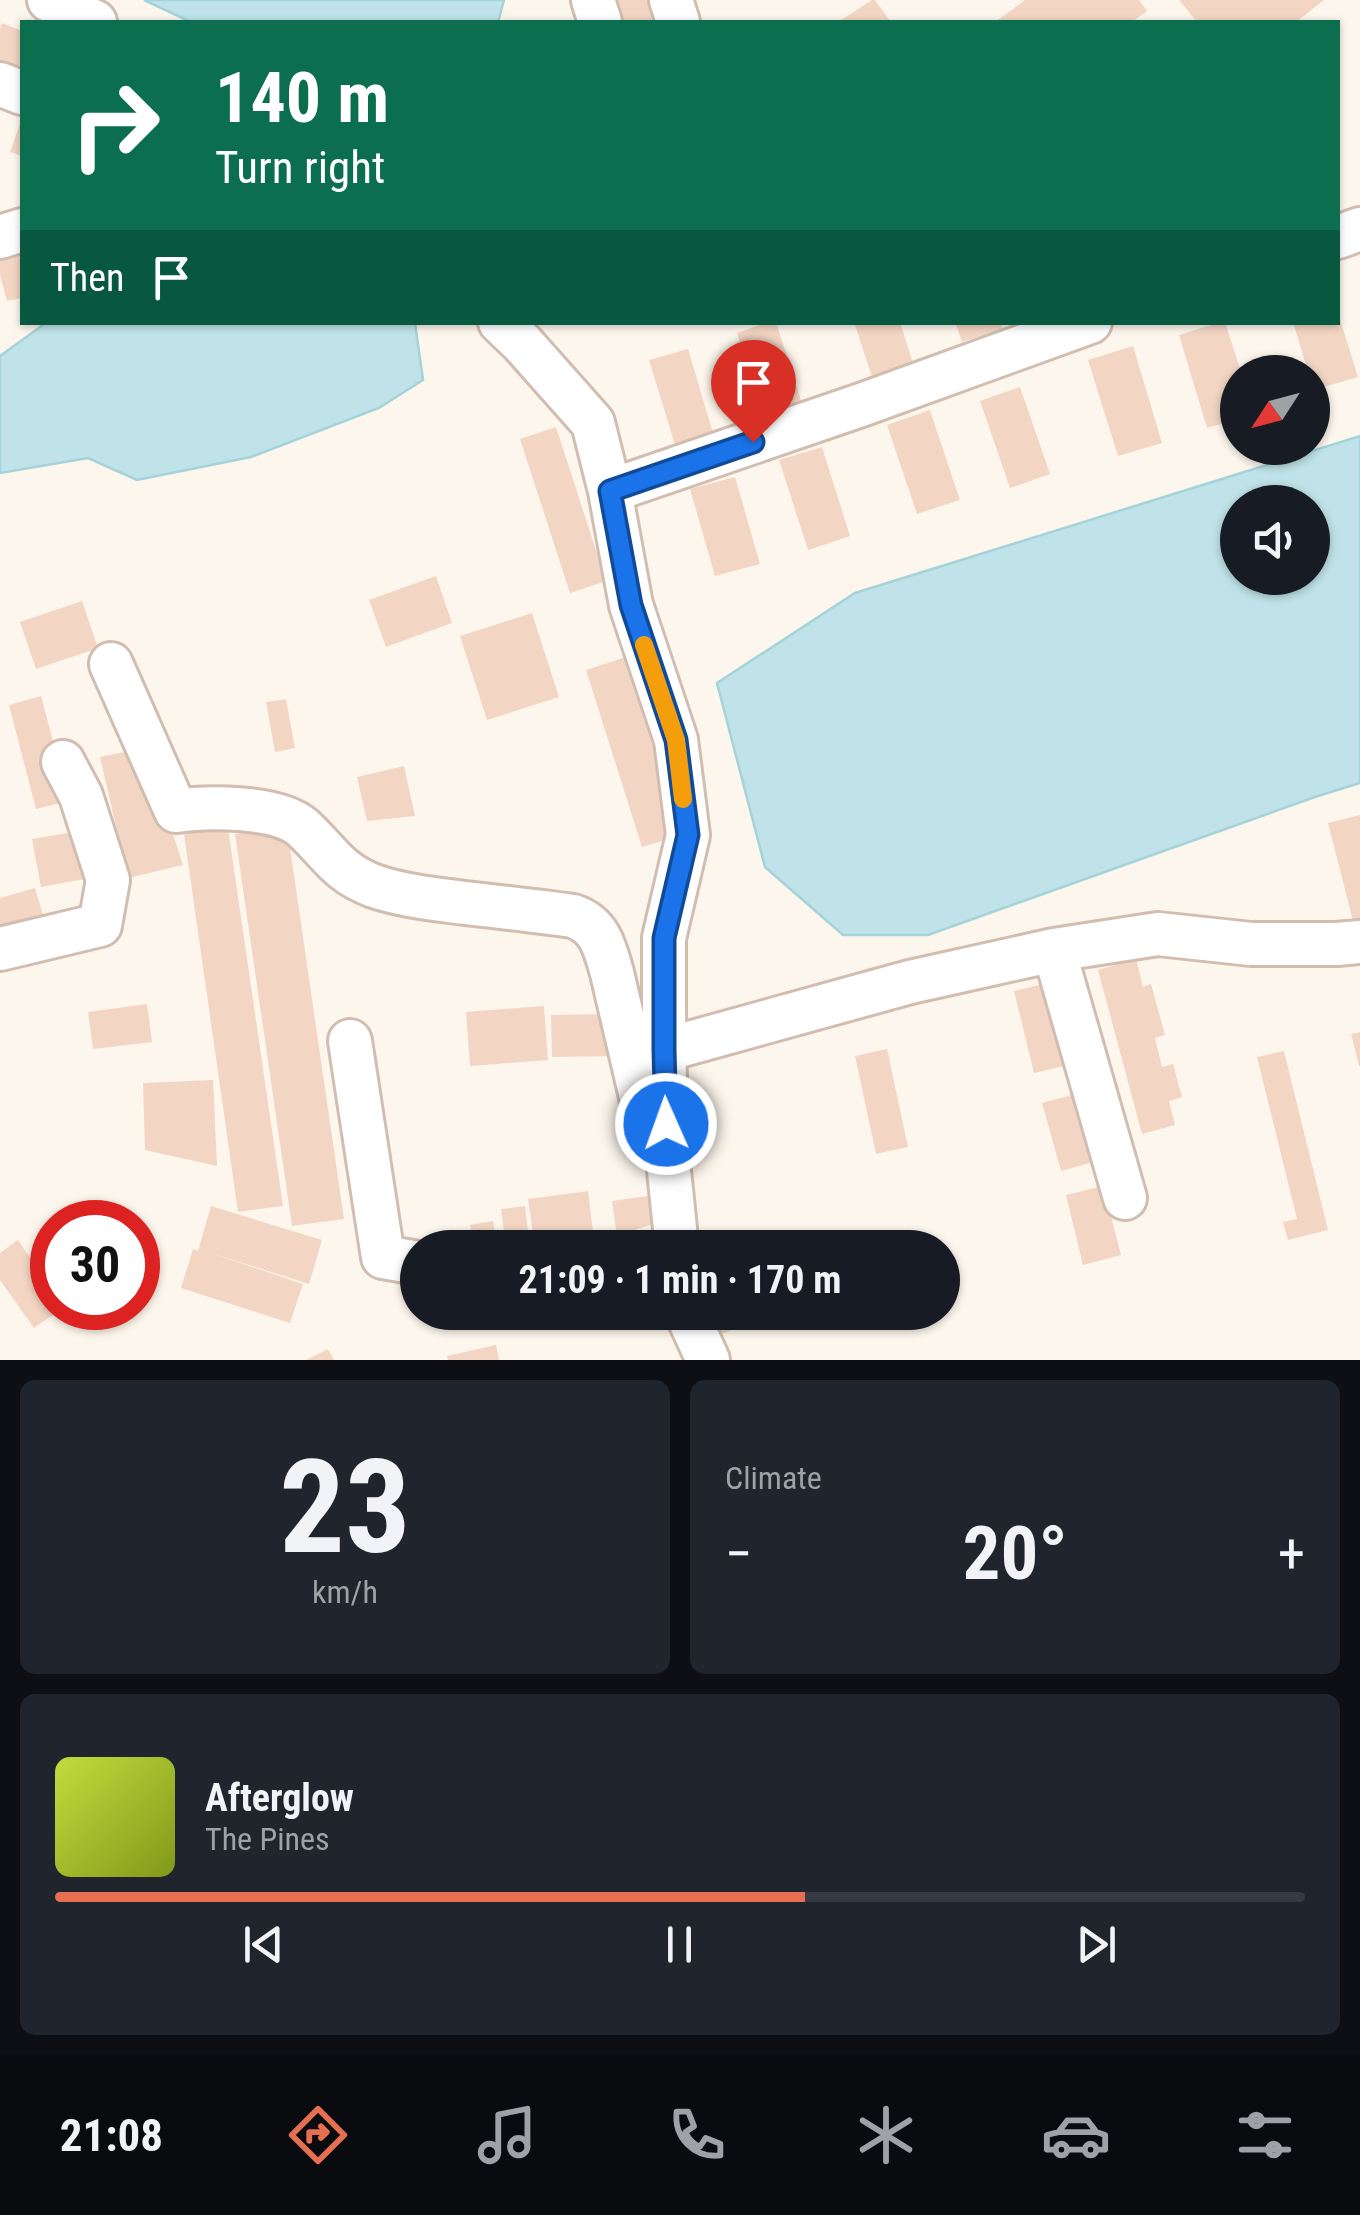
<!DOCTYPE html>
<html lang="en">
<head>
<meta charset="utf-8">
<style>
  :root { --surface:#171b24; --page:#20242c; --text:#f1f3f6; --muted:#9ea1a6; --line:#363941; --accent:#e76f51 }
  body { margin:0; font-family:"Roboto Condensed",sans-serif; background:var(--page); color:var(--text); height:100vh; display:flex; flex-direction:column; font-size:38px; white-space:nowrap }
  * { box-sizing:border-box; margin:0 }
  p { font-size:32px; color:var(--muted) }
  .icon { flex:none; width:55px; height:55px; fill:none; stroke:currentColor; stroke-width:2; stroke-linecap:round; stroke-linejoin:round }
  .map { position:relative; height:1360px; overflow:hidden }
  .details { display:flex; flex-direction:column; gap:20px; padding:20px; background:#0d0f14; flex:1 }
  .details>* { flex:none }
  .hud { position:absolute; left:20px; top:20px; width:1320px; height:305px; border-radius:0px; box-shadow:0 2px 8px #0004; background:#0b6e4f; color:#fff; overflow:hidden }
  .needle { width:65px; rotate:234deg }
  .fabs { position:absolute; left:1220px; top:355px; display:grid; gap:20px }
  .fabs a { display:grid; place-items:center; width:110px; height:110px; border-radius:50%; background:var(--surface); box-shadow:0 2px 8px #0004; font-size:50px }
  .speed { position:absolute; left:30px; top:1200px; display:flex; gap:20px; font-size:50px; font-weight:700; text-align:center }
  .speed>* { display:grid; place-content:center; width:130px; height:130px; border-radius:50%; background:var(--surface); box-shadow:0 2px 8px #0004; line-height:1 }
  .speed .limit { border:15px solid #d22; background:#fff; color:#111 }
  .pin { position:absolute; display:grid; place-items:center; width:85px; height:85px; color:#fff; margin:-102px -42px; border-radius:50% 50% 50% 0; rotate:-45deg; box-shadow:0 0 10px #0007 }
  .pin .icon { rotate:45deg }
  .me { position:absolute; width:110px; margin:-55px; rotate:358deg; stroke-linejoin:round; filter:drop-shadow(0 0 8px #0008) }
  .turn { display:flex; align-items:center; gap:35px; height:210px; padding:0 30px; font-size:45px }
  .turn .icon { width:130px; height:130px; stroke-width:2.5 }
  .turn b { display:block; font-size:70px; line-height:85px }
  .then { display:flex; align-items:center; height:95px; padding:0 30px; background:#0003; gap:20px; font-size:38px }
  .big { font-size:75px; font-weight:700; line-height:1.1 }
  .details .card { flex:1; display:flex; flex-direction:column; justify-content:center; gap:15px; min-width:0; padding:0 35px; border-radius:15px; background:var(--page) }
  .details .dial { align-items:center; gap:0 }
  .dial b { font-size:130px; line-height:1 }
  .song { display:flex; align-items:center; gap:30px }
  .cover { width:120px; height:120px; border-radius:15px; background:linear-gradient(135deg,hsl(70 70% 55%),hsl(70 70% 35%)) }
  .played { height:10px; border-radius:5px; background:linear-gradient(90deg,var(--accent) 60%,var(--line) 60%) }
  .keys { display:flex; justify-content:space-around; direction:ltr }
  .heat { display:flex; justify-content:space-between; align-items:center; font-size:55px; direction:ltr }
  .details .tiles { flex:1; display:grid; gap:20px; grid-template-columns:1fr 1fr }
  .card:last-child { grid-column:span 2 }
  .trip { position:absolute; left:400px; top:1230px; width:560px; height:100px; border-radius:50px; background:var(--surface); box-shadow:0 2px 8px #0004; font-weight:700; line-height:100px; text-align:center }
  .menu { display:flex; height:160px; justify-content:space-around; align-items:center; background:#090b0e; color:var(--muted) }
  .menu .icon { width:70px; height:70px }
  .menu .on { color:var(--accent) }
  .menu b { font-size:45px; color:var(--text) }
  .map>svg:first-child { display:block }
</style>
</head>
<body>
<div class="map">
<svg width="1360" height="1360" viewBox="0 0 1360 1360">
  <rect width="100%" height="100%" fill="#fdf6ec"/>
  <path fill="#bfe3e8" stroke="#a5d3da" stroke-width="2.5" fill-rule="evenodd" d="M144 0H504L498 22H191Z
    M47 322 415 323 423 380 379 408 251 457 137 480 88 458 0 473V356Z
    M1360 436V783L1315 797 928 935H843L765 867 717 683 855 593ZM1312 502V578H1238V502Z"/>
  <path fill="#f3d5c3" d="M611 0H655L663 22H620Z
    M872 0H875L891 22H838Z
    M1025 0H1139L1147 11 1132 22H995Z
    M1179 0H1324L1296 22H1197Z
    M2 23 22 31V73L0 64V29Z
    M22 118V156L10 152Z
    M22 255V298L7 301 0 275V260Z
    M1338 313 1358 377 1313 390 1312 372H1308L1293 322H1338Z
    M768 322H776L805 413 768 425 737 333Z
    M854 322H900L917 376 876 389Z
    M955 322H1001L1003 329 962 342Z
    M1221 322H1225L1241 372H1238V419L1207 428 1179 335Z
    M1133 346 1162 443 1118 456 1088 360Z
    M688 349 713 433 675 445 649 360Z
    M1020 387 1050 474 1010 488 980 401Z
    M930 410 960 500 917 514 887 425Z
    M556 427 606 581 570 593 520 439Z
    M822 447 850 536 808 550 779 460Z
    M735 477 760 564 715 576 690 489Z
    M436 576 452 623 386 647 369 600Z
    M82 601 98 648 36 669 20 622Z
    M532 613 559 697 487 720 460 636Z
    M629 656 685 834 642 847 586 670Z
    M41 696 69 801 36 809 9 705Z
    M286 699 295 748 275 752 266 702Z
    M145 748 183 865 128 878 100 757Z
    M404 766 415 816 367 821 357 777Z
    M1360 815V919L1353 921 1328 823Z
    M227 821 283 1206 238 1212 183 827Z
    M287 827 344 1219 292 1226 235 834Z
    M86 830 95 877 41 887 32 839Z
    M35 888 45 922 0 934V898Z
    M1136 959 1143 987 1151 984 1165 1035 1155 1038 1162 1067 1173 1064 1182 1097 1169 1101 1175 1125 1142 1134 1098 970Z
    M1056 981 1077 1063 1034 1073 1014 991Z
    M147 1004 152 1042 93 1049 88 1012Z
    M544 1006 548 1060 470 1066 466 1012Z
    M617 1014 618 1056 552 1057 551 1015Z
    M1360 1032V1066H1359L1351 1034Z
    M887 1049 908 1147 876 1154 855 1056Z
    M1284 1051 1328 1230 1288 1240 1283 1222 1297 1219 1257 1057Z
    M213 1080 217 1166 145 1150 143 1083Z
    M1079 1093 1097 1161 1061 1171 1042 1103Z
    M1103 1186 1121 1255 1083 1265 1066 1195Z
    M588 1191 595 1248H535L528 1199Z
    M662 1194 667 1219 617 1236 612 1201Z
    M211 1206 322 1240 309 1284 208 1252 303 1284 290 1323 181 1288 193 1249 198 1251Z
    M525 1206 530 1248H506L501 1209Z
    M493 1221 497 1248H474L470 1225Z
    M18 1240 52 1290V1308H63L34 1328 0 1280V1253Z
    M700 1312H732L739 1327 712 1338Z
    M496 1345 499 1360H448L447 1356Z
    M328 1349 334 1360H306Z"/>
  <g fill="none" stroke-linecap="round" stroke-linejoin="round">
    <defs>
      <path id="minor" d="M49 0 95 22
        M593 0 600 22
        M671 0 678 22
        M0 84 22 93
        M0 237 22 230
        M1338 237 1360 229
        M500 322 522 343 593 423 610 491
        M111 664 176 811C207 806 279 806 303 828 330 853 337 872 374 886 403 896 435 899 465 903 501 907 537 911 573 916 600 925 605 948 612 973L649 1131
        M0 949 100 925 108 880 81 796 63 762
        M1054 950 1125 1198
        M350 1041 383 1257 418 1263
        M664 1050 910 982 1054 950 1158 934 1251 944H1337L1360 942
        M677 1248 668 1161 664 1050V938L688 835 676 740 631 605 610 491 861 405 1090 322
        M686 1312 708 1360"/>
    </defs>
    <use href="#minor" stroke="#d1beb0" stroke-width="48"/>
    <use href="#minor" stroke="#fff" stroke-width="42"/>
  </g>
  <g fill="none" stroke-linecap="round" stroke-linejoin="round">
    <defs>
      <path id="route" d="M666 1124 664 1050V938L688 835 676 740 631 605 610 491 753 442"/>
    </defs>
    <use href="#route" stroke="#114b97" stroke-width="25"/>
    <use href="#route" stroke="#1a73e8" stroke-width="18"/>
    <path stroke="#f59e0b" stroke-width="18" d="M644 645 676 740 683 799"/>
  </g>
</svg>
<div class="fabs">
<a><svg class="needle" viewBox="-14 -14 28 28"><path d="M0-13l5 13h-10z" fill="#e53935"/><path d="M0 13l5-13h-10z" fill="#9ea1a6"/></svg></a>
<a><svg class="icon" aria-label="sound" viewBox="0 0 24 24"><path d="M4 9h4l5-4v14l-5-4H4zM17 9q2 3 0 6"/></svg></a>
</div>
<div class="speed"><div class="limit">30</div></div>
<div class="pin" style="left:753px;top:442px;background:#d93025"><svg class="icon" aria-label="arrive" viewBox="0 0 24 24"><path d="M6 21V4h12l-3 4 3 4H6"/></svg></div>
<svg class="me" style="left:666px;top:1124px" viewBox="-20 -20 40 40"><circle r="17" fill="#1a73e8" stroke="#fff" stroke-width="3"/><path d="M0-11L8 9 0 5-8 9z" fill="#fff"/></svg>
<div class="trip">21:09 · 1 min · 170 m</div>
<div class="hud">
<div class="turn"><svg class="icon" aria-label="right" viewBox="0 0 24 24"><path d="M7 20v-9h11M14 6l5 5-5 5"/></svg><div><b>140 m</b>Turn right</div></div>
<div class="then">Then<svg class="icon" aria-label="arrive" viewBox="0 0 24 24"><path d="M6 21V4h12l-3 4 3 4H6"/></svg></div>
</div>
</div>
<section class="details">
<div class="tiles">
<div class="card dial"><b>23</b><p>km/h</p></div>
<div class="card"><p>Climate</p>
<div class="heat"><a>−</a><b class="big">20°</b><a>+</a></div>
</div>
<div class="card">
<div class="song"><i class="cover"></i><div><b>Afterglow</b><p>The Pines</p></div></div>
<div class="played"></div>
<div class="keys"><svg class="icon" aria-label="previous" viewBox="0 0 24 24"><path d="M18 5L8 12l10 7zM5 5v14"/></svg><svg class="icon" aria-label="pause" viewBox="0 0 24 24"><path d="M8 5v14M16 5v14"/></svg><svg class="icon" aria-label="next" viewBox="0 0 24 24"><path d="M6 5l10 7-10 7zM19 5v14"/></svg></div>
</div>
</div>
</section>
<nav class="menu">
<b>21:08</b>
<svg class="icon on" aria-label="directions" viewBox="0 0 24 24"><path d="M12 3l9 9-9 9-9-9zM9 14v-3h6M13 9l2 2-2 2"/></svg>
<svg class="icon" aria-label="music" viewBox="0 0 24 24"><path d="M9 18V5l10-2v13"/><circle cx="6" cy="18" r="3"/><circle cx="16" cy="16" r="3"/></svg>
<svg class="icon" aria-label="phone" viewBox="0 0 24 24"><path d="M5 4h4l2 5-3 2q2 4 5 5l2-3 5 2v4C11 20 4 13 5 4z"/></svg>
<svg class="icon" aria-label="climate" viewBox="0 0 24 24"><path d="M12 3v18M4 7l16 10M4 17L20 7"/></svg>
<svg class="icon" aria-label="car" viewBox="0 0 24 24"><path d="M5 17H2v-5l4-1 3-4h7l3 4 3 1v5h-3M9 17h6M6 11h13"/><circle cx="7" cy="17" r="2"/><circle cx="17" cy="17" r="2"/></svg>
<svg class="icon" aria-label="filters" viewBox="0 0 24 24"><path d="M4 7h16M4 17h16"/><circle cx="9" cy="7" r="2"/><circle cx="15" cy="17" r="2"/></svg>
</nav>
</body>
</html>
